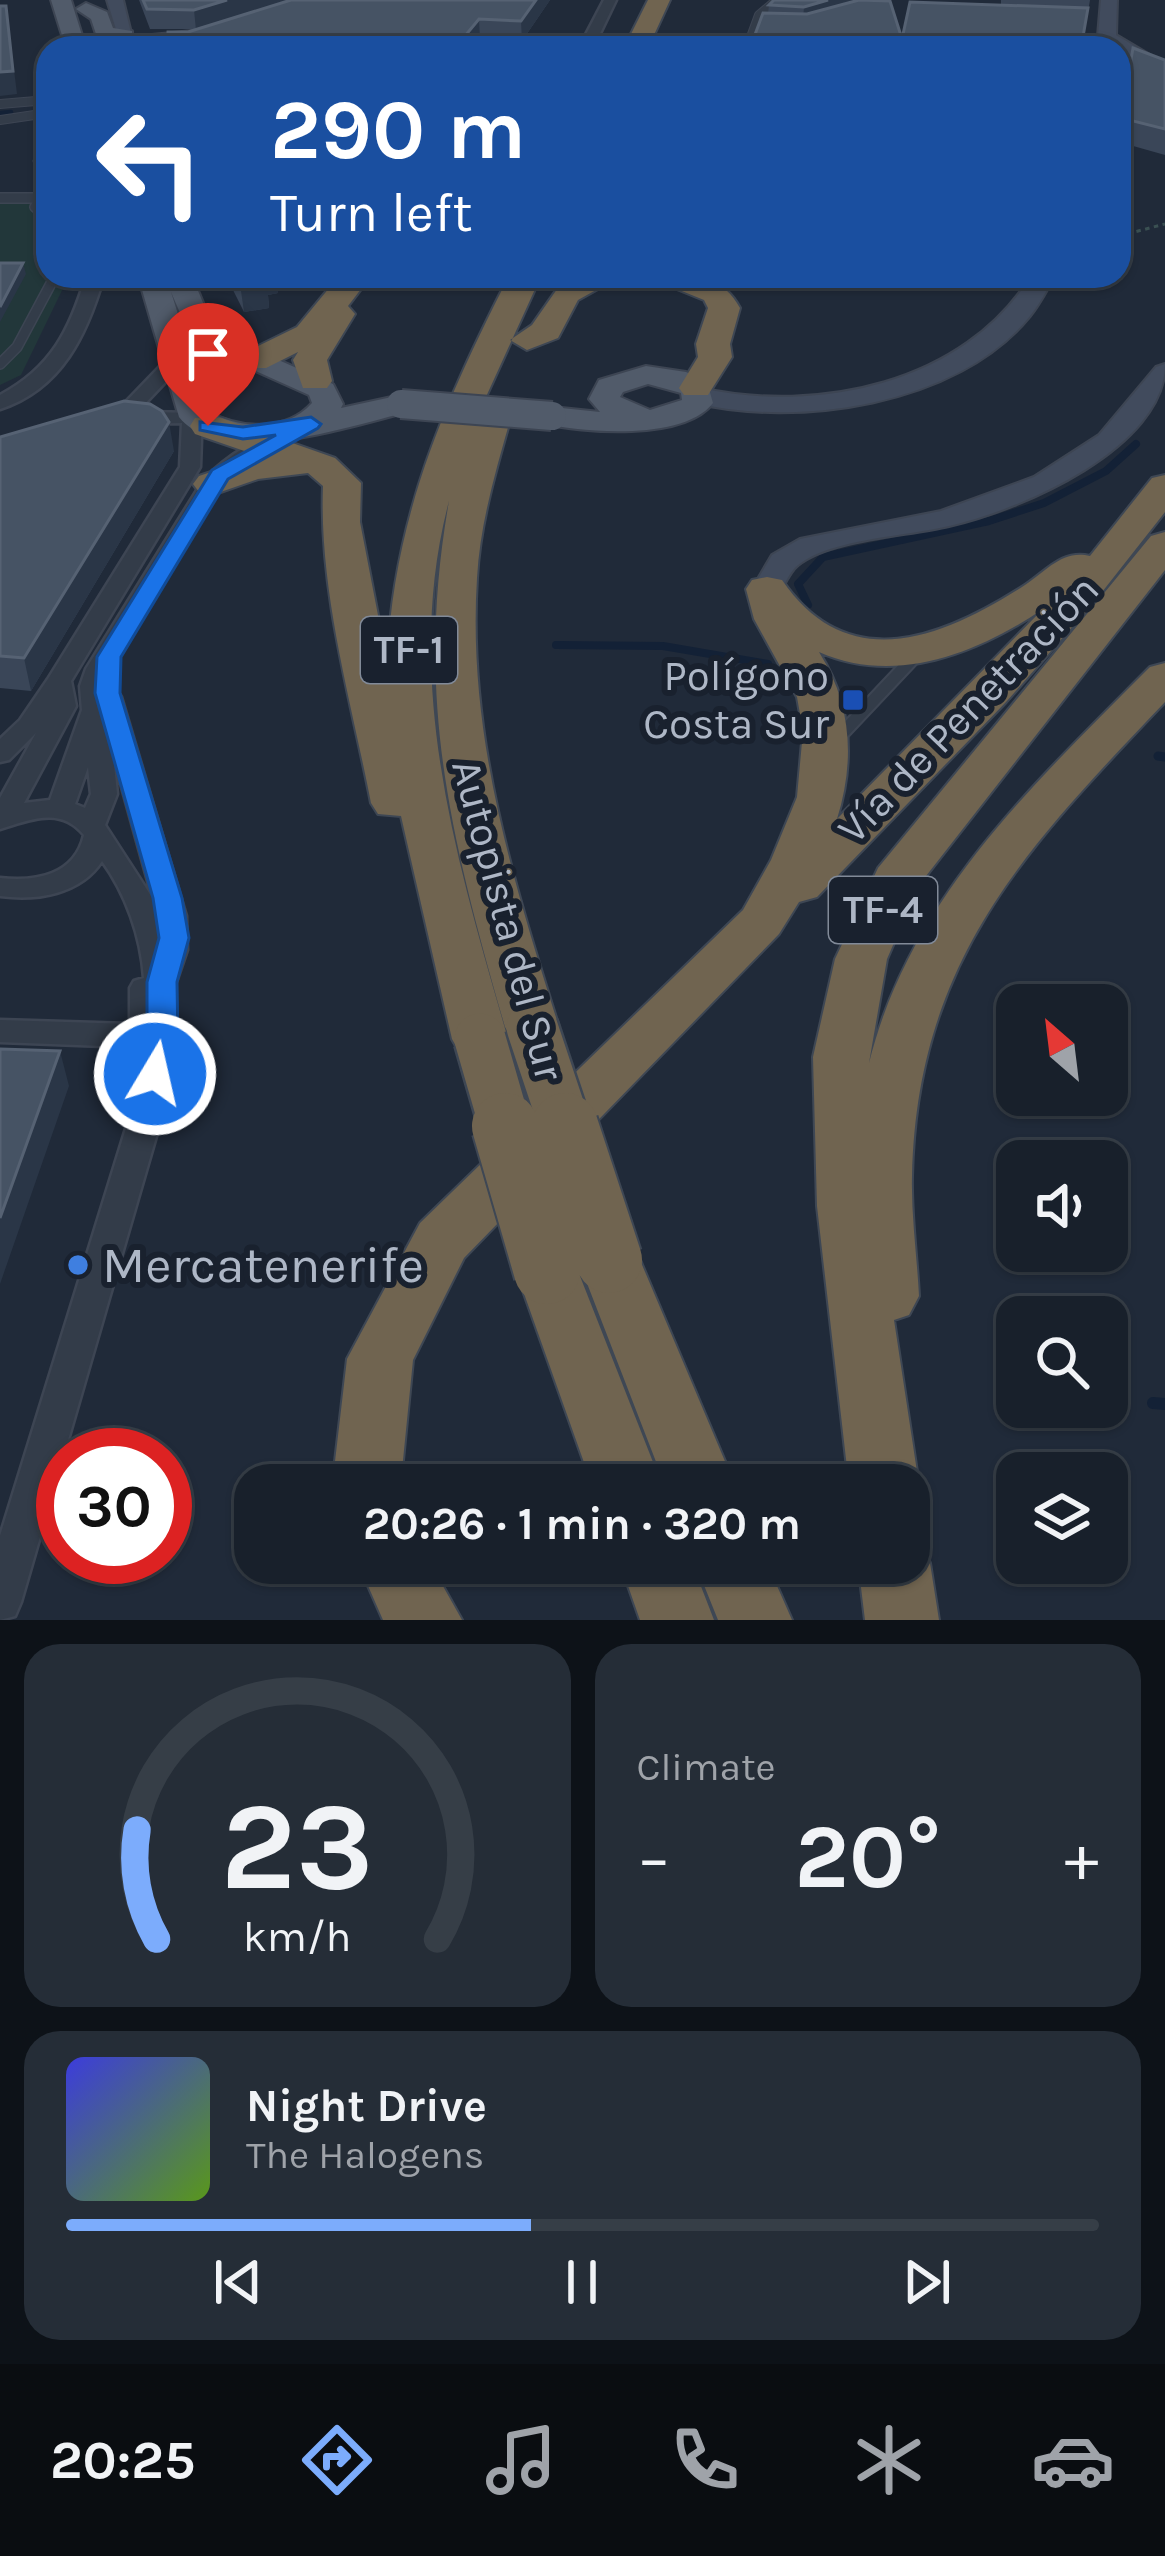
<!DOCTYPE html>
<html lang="en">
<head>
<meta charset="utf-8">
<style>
  :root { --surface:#18202b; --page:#252d37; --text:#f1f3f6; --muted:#9fa3a9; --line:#363e47; --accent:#7cacfc }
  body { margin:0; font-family:Karla,sans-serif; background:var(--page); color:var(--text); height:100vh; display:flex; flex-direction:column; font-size:45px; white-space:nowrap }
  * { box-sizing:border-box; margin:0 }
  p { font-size:39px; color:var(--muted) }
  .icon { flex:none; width:66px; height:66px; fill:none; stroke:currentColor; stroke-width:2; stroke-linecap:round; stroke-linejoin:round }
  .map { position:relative; height:1620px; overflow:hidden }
  .side { display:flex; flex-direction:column; gap:24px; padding:24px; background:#0d1218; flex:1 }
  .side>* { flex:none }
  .hud { position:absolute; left:36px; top:36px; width:1095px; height:252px; border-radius:36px; box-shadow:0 3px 9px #0004,0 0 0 3px var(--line); background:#1a4fa0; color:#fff; overflow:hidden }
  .needle { width:78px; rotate:332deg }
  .buttons { position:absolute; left:996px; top:984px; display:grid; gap:24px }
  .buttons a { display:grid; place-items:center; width:132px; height:132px; border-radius:24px; background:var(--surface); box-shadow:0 3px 9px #0004,0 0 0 3px var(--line); font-size:60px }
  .speed { position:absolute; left:36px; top:1428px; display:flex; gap:24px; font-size:60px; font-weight:700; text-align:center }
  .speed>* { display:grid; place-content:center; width:156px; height:156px; border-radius:50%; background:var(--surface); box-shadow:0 3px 9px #0004,0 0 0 3px var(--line); line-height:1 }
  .speed .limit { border:18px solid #d22; background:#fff; color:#111 }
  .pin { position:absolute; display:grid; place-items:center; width:102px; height:102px; color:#fff; margin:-123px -51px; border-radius:50% 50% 50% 0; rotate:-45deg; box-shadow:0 0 12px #0007 }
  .pin .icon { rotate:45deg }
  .me { position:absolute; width:132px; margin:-66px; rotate:9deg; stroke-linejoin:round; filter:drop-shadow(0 0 9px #0008) }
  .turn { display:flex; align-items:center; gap:42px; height:252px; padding:0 36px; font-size:54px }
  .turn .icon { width:156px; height:156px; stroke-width:2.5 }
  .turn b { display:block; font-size:84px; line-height:102px }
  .big { font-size:90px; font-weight:700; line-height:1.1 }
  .side .card { flex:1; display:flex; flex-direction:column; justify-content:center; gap:18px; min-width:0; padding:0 42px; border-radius:36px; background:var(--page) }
  .side .dial { align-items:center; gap:0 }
  .dial svg { height:312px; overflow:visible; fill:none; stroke:var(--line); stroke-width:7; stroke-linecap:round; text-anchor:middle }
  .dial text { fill:var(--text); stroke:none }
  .song { display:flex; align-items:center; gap:36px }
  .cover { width:144px; height:144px; border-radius:18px; background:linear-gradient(135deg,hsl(240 70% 55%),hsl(90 70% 35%)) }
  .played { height:12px; border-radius:6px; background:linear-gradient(90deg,var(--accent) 45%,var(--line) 45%) }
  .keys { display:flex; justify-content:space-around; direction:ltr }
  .heat { display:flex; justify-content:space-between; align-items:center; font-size:66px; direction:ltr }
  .side .tiles { flex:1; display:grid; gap:24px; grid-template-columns:1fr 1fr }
  .card:last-child { grid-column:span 2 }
  .trip { position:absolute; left:234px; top:1464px; width:696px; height:120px; border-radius:36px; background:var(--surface); box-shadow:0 3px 9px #0004,0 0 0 3px var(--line); font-weight:700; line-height:120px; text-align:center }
  .tab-bar { display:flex; height:192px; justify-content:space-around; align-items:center; background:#0a0d11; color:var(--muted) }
  .tab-bar .icon { width:84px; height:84px }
  .tab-bar .selected { color:var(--accent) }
  .tab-bar b { font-size:54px; color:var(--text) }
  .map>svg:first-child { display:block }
</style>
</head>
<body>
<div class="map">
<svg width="1165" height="1620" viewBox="0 0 1165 1620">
  <rect width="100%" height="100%" fill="#202a39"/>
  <path fill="#22373a" d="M0 203H48V276H69L21 375 0 385Z"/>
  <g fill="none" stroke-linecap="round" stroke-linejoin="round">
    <path stroke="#132136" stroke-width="4.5" d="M0 113 11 112"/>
    <path stroke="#132136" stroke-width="8" d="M808 605 798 584 823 557 989 521 1044 503 1106 471 1136 444
      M556 645 663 646 768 664"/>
    <path stroke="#132136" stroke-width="9" d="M1158 756 1165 757"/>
    <path stroke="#132136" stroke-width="12" d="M1153 1403 1165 1404"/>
    <defs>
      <path id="lane-far2" d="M747 48 759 15 777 0
        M0 104 48 100
        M0 120 48 113"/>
      <path id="lane-far1" d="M0 198H48
        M41 198 35 207 48 217
        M0 364 17 347 55 276"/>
      <path id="lane" d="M836 740 919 652"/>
      <path id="street" d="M604 0H616L593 48H579Z
        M43 156 48 158V180L40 175 35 161Z
        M86 276H104C87 334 62 389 0 409V395C51 368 70 330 86 276Z
        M173 353 189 357 137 412 202 413 200 467 71 681 76 706 24 803 50 800 82 710 80 686 86 669 204 479C224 460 259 432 287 435L290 439 238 469 220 488 110 669 105 691 118 692 121 697 186 916 187 950 175 985V1035L164 1109 21 1602 15 1616 0 1620V1536L132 1109 141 1062 135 1060 130 1047 0 1042V1020L130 1024V988L134 981 144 978C141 936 126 894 102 861 81 894 37 901 0 896V878C36 882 75 875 84 835 60 806 31 820 0 829V798L36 733 9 760 0 762V739L20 720 48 679 180 467 182 423 134 424 127 422 124 418 128 413 120 408ZM113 755 153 899 105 825 117 794ZM88 767 91 794 85 808 75 804Z"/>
      <path id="secondary" d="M107 0H123L132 37 212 29 221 34 212 39 112 48V40L119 39Z
        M1101 0H1117L1116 35 1165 64V78L1119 48H1097Z
        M1031 276H1055C1047 289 1040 304 1030 316 957 406 796 428 691 402L687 396 700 388C818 414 964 384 1031 276Z
        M1165 364C1165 448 1020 510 949 526 908 536 830 539 798 565 789 572 784 586 778 596H756L752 589 772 555 800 539 941 511 1034 477 1099 435 1156 367Z"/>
      <path id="primary" d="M51 0H71L86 48H66Z
        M86 3 107 12 113 28 132 31V39L97 37 91 19 76 9Z
        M138 276H192L215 332 333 384 343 404 341 408 401 395 416 404 412 411C356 424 222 471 179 417ZM171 292 193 343 309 395 312 403C286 432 241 429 209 412Z
        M646 366 686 372 707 382 713 403C684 441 583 433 541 423L536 416 552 407 600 412 589 399 599 380ZM648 384 681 393 682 400 650 410 620 397 623 392Z"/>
      <path id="highway" d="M648 0H670L648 48H624Z
        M339 276H371L348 306 355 314 327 360 332 381 327 388H303L293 360 298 352 266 368H242L237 361 242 354 297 327Z
        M509 276H541L480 410 506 409 511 417C496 470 480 523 477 578 467 734 513 881 559 1027L551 1041 532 1047 513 1041 505 1027C451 838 414 699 449 501 401 682 458 865 508 1039L500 1053 480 1059 460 1053 452 1039 401 816 378 814 371 803C351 700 319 592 323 486L308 473 258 479 212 495 199 492 193 484 199 476 259 456 195 434 190 426 195 418H221L335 458 361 483 360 522 387 662C394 516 444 404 509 276Z
        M621 276 578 300 558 338 527 350 510 340 532 325 562 282 574 276Z
        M657 276C693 276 722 274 740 308L730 344 732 357 708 395H684L679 388 698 357 696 344 708 308 704 300 662 283Z
        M1165 475V512L1095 601 1006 702 817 897 799 902 779 934 464 1258 413 1360 402 1470 407 1485H337L334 1470 347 1359 420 1223 743 910 771 860 797 797 803 731 797 697 754 619 746 589 752 580 767 577 782 580C848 677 943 638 1025 585 1046 571 1063 549 1090 556L1152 478ZM1043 609 837 819C855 761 852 704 819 652 895 686 978 653 1043 609Z
        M1165 532V570L919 885 887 959 869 1063C910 898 1034 784 1150 667L1165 663V702C1025 849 917 960 912 1176 911 1216 917 1256 919 1296L909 1315 894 1320 919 1485 909 1506V1485H849L817 1206 813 1057 835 959 878 868 1151 536Z
        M609 1235 631 1242 640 1260 735 1485H665L578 1260 587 1242Z
        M547 1245 569 1253 578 1271 662 1485H592L516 1271 525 1253Z
        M909 1535 919 1539 930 1563 939 1620H865L858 1563H909Z
        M358 1563H430L462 1620H383Z
        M620 1563H692L714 1620H640Z
        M695 1563H767L792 1620H718Z"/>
    </defs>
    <use href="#lane-far2" stroke="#3d4553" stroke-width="10"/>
    <use href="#lane-far1" stroke="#3d4553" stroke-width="12"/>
    <use href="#lane" stroke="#3d4553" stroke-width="16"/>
    <use href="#street" stroke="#3d4553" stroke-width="5"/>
    <use href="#secondary" stroke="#3d4553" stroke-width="4"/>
    <use href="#primary" stroke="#3d4553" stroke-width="4"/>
    <use href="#highway" stroke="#3e4754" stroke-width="4"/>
    <path stroke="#3a5052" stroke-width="3" stroke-dasharray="4.5 4.5" stroke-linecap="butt" d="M1119 236 1165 224"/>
    <use href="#lane-far2" stroke="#333c49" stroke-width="8"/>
    <use href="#lane-far1" stroke="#333c49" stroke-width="9"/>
    <use href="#lane" stroke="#333c49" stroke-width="12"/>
    <use href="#street" fill="#333c49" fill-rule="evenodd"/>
    <use href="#secondary" fill="#414b5d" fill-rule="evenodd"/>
    <use href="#primary" fill="#515b6a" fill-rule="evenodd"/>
    <use href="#highway" fill="#706450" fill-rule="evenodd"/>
    <defs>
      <path id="primary-bridge" d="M401 404 552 416"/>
      <path id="highway-bridge-far1" d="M532 1027 566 1129
        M480 1039 506 1129"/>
      <path id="highway-bridge" d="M505 1126 547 1271
        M565 1126 609 1260"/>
    </defs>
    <use href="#primary-bridge" stroke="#3d4553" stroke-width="32" stroke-linecap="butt"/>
    <use href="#highway-bridge-far1" stroke="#3e4754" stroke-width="56" stroke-linecap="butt"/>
    <use href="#highway-bridge" stroke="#3e4754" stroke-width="70" stroke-linecap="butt"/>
    <use href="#primary-bridge" stroke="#515b6a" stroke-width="28"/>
    <use href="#highway-bridge-far1" stroke="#706450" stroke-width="51"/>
    <use href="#highway-bridge" stroke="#706450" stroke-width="66"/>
  </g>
  <path fill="#3a4658" d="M139 0H550L522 41 480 39 473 48H167L188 32 195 29H150Z
    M883 0 902 39 1001 5V0H1090L1082 48H750L768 13 769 5Z
    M1133 48 1165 60V155L1119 142V129Z
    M226 276H288V281L277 283 278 293 268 295 269 308 244 312Z
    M0 437 174 451 31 691 0 688Z"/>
  <path fill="#2a3647" d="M227 0H298L196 30 194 10Z
    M536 0H550L522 41 521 21Z
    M828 0H856L803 20 804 7Z
    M6 6 17 94 0 96V72Z
    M479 19 480 39 473 48H455Z
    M23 263 26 274 0 322V307Z
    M261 276H288V281L277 283 278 293 268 295 269 308 244 312 240 284Z
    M169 422 174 451 31 691 24 658Z
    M60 1051 69 1086 0 1284V1218Z"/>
  <path fill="#465364" stroke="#566273" stroke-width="3" d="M143 0H227L194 10 147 9Z
    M291 0H536L521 21 479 19 455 48H167L168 32H188Z
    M774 0H828L804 7 769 5Z
    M859 0 890 1 902 39 910 2 1088 8 1081 48H750L763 13 807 14Z
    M0 6H6L13 71 0 72Z
    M1133 48 1165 60V129L1121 118Z
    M0 263H23L0 307Z
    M236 276H264L266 281 240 284Z
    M124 401 150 404 162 411 169 422 24 658 0 656V437Z
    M0 1049 60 1051 0 1218Z"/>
  <path fill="#1a73e8" stroke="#114b97" stroke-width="3" d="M311 417 321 424 318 428 228 479 121 657 120 693 182 898 189 938 177 982 178 1041 166 1083H144L139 1074 147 1041V982L159 938 153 898 95 693 97 657 212 470 276 435 243 439 200 430V422L243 427Z"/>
  <rect fill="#1a4fb4" stroke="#19212e" stroke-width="4.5" x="841" y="688" width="24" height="24" rx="6"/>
  <circle fill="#3f7fe0" stroke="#19212e" stroke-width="4.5" cx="78" cy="1265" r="12"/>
  <g text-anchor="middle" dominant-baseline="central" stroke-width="12" stroke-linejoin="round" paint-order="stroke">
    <g fill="#19212e" stroke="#818a98" stroke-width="3">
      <rect x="361" y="617" width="96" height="66" rx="9"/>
      <rect x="829" y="877" width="108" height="66" rx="9"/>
    </g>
    <g font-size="39" font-weight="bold" fill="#aeb7c6">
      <text x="409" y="650">TF-1</text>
      <text x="883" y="910">TF-4</text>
    </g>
    <g font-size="42" fill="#aeb7c6" stroke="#19212e" text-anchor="end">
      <text x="829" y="676">Polígono<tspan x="829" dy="48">Costa Sur</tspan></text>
    </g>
    <g font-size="42" fill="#aeb7c6" stroke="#19212e">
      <text transform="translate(968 709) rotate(-46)">Vía de Penetración</text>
      <text transform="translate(508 920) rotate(75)">Autopista del Sur</text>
    </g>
    <g font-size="51" fill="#aeb7c6" stroke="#19212e" text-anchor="start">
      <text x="102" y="1265">Mercatenerife</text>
    </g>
  </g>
</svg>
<div class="buttons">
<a><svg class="needle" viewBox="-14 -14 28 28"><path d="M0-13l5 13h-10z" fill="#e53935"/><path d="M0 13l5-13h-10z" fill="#9fa3a9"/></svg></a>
<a><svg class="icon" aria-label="sound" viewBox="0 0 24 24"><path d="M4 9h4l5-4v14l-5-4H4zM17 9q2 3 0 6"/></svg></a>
<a><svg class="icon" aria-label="search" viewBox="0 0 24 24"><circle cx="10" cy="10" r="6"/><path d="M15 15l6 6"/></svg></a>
<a><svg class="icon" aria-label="layers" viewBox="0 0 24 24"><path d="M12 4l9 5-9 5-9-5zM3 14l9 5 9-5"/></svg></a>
</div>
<div class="speed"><div class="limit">30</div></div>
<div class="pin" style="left:208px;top:426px;background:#d93025"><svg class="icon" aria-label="arrive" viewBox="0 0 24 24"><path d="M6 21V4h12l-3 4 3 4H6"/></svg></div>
<svg class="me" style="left:155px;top:1074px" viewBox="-20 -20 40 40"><circle r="17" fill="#1a73e8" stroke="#fff" stroke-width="3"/><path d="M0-11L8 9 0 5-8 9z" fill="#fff"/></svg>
<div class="trip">20:26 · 1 min · 320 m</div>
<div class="hud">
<div class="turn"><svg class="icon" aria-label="left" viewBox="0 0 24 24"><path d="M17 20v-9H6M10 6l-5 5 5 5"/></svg><div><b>290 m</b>Turn left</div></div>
</div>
</div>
<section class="side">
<div class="tiles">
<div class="card dial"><svg viewBox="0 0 100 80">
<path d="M14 69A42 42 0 1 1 86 69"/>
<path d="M14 69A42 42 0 0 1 9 41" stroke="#7cacfc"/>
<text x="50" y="56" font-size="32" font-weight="700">23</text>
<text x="50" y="72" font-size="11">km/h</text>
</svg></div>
<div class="card"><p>Climate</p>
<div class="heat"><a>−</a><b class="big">20°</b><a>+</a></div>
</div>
<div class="card">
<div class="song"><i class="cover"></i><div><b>Night Drive</b><p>The Halogens</p></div></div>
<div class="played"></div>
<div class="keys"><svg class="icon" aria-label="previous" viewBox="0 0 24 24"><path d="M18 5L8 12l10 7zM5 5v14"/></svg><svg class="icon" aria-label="pause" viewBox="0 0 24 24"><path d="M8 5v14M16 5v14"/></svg><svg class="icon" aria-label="next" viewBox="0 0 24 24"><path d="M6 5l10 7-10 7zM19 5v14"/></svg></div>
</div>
</div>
</section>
<nav class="tab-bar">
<b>20:25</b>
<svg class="icon selected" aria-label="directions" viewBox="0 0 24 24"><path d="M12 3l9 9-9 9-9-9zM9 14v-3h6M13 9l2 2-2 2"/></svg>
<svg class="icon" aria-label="music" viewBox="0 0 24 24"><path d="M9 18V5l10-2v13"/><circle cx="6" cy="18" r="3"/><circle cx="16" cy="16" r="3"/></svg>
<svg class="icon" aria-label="phone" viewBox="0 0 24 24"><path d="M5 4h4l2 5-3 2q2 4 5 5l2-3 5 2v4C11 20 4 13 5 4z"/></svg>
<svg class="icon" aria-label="climate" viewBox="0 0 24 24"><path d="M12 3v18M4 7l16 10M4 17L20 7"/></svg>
<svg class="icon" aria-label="car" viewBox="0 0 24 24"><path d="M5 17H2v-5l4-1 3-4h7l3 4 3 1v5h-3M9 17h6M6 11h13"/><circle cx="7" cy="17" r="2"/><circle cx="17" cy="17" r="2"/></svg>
</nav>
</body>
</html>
